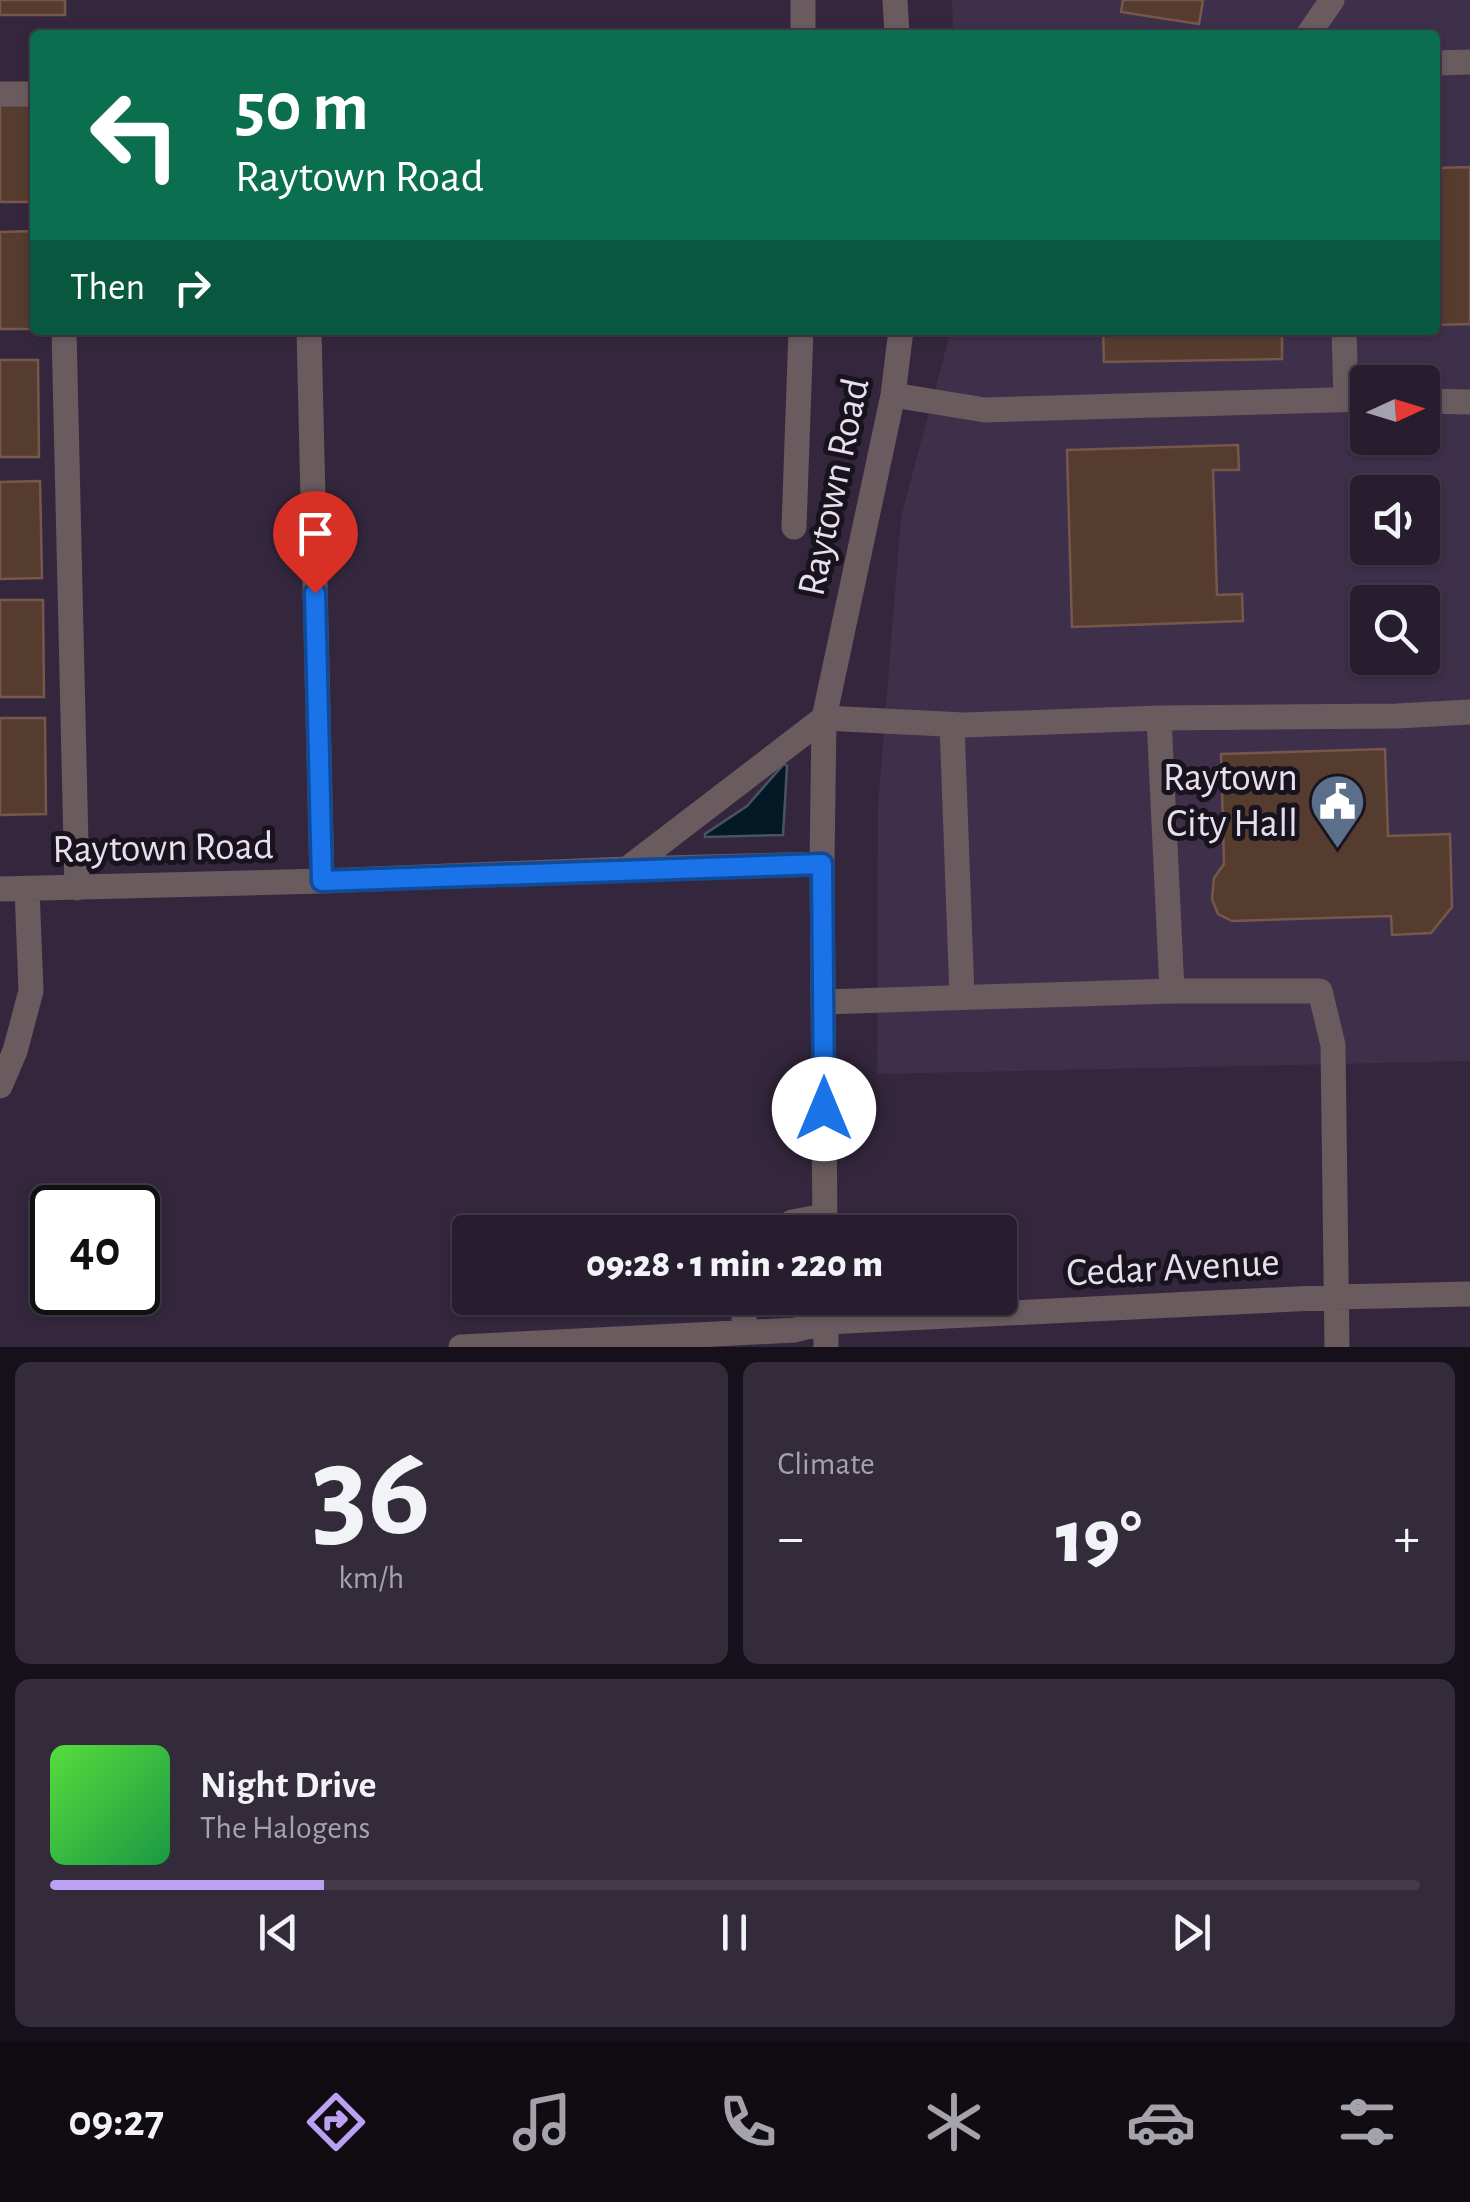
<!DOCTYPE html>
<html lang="en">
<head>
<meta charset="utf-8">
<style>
  :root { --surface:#271d2e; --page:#332a3a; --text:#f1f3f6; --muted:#a4a2aa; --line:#433b4a; --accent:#bca0f2 }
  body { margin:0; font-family:"Alegreya Sans",sans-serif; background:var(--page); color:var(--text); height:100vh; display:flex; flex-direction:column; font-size:38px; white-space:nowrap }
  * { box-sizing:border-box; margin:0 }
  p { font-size:32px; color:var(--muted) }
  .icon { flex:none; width:55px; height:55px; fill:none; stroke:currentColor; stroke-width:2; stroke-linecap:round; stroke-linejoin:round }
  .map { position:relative; height:1347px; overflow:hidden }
  .details { display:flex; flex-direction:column; gap:15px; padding:15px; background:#151019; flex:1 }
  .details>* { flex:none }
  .top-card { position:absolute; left:30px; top:30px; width:1410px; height:305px; border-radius:10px; box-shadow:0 2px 8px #0004,0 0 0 2px var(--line); background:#0b6e4f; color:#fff; overflow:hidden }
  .needle { width:65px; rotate:86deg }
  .tools { position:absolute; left:1350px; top:365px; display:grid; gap:20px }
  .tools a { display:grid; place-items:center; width:90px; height:90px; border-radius:10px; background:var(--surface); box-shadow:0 2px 8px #0004,0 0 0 2px var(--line); font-size:50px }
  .speed { position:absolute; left:30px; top:1185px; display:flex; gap:20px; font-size:50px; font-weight:700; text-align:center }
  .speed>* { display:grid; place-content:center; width:130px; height:130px; border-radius:50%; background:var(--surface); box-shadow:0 2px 8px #0004,0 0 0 2px var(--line); line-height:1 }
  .speed .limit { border:5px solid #111; border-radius:15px; background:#fff; color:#111 }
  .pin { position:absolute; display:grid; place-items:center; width:85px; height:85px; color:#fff; margin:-102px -42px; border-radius:50% 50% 50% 0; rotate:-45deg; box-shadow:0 0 10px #0007 }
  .pin .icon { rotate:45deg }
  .me { position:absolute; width:110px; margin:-55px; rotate:0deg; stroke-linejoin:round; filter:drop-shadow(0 0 8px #0008) }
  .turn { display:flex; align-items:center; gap:35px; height:210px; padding:0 40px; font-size:45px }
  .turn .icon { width:130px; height:130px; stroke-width:2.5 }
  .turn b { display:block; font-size:70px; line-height:85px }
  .then { display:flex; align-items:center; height:95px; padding:0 40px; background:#0003; gap:20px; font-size:38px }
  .big { font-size:75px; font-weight:800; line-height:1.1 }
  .details .tile { flex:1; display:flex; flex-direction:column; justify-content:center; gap:15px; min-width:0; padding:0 35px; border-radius:15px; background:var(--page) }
  .details .dial { align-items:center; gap:0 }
  .dial b { font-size:130px; line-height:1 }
  .song { display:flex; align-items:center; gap:30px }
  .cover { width:120px; height:120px; border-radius:15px; background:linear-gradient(135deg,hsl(110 70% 55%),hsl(140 70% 35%)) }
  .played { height:10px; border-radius:5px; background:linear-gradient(90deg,var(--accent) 20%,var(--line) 20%) }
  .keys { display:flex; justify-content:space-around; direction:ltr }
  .heat { display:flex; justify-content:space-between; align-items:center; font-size:55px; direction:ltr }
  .details .tiles { flex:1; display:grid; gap:15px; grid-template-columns:1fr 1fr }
  .tile:last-child { grid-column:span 2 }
  .trip { position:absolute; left:452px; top:1215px; width:565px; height:100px; border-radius:10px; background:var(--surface); box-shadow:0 2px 8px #0004,0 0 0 2px var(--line); font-weight:800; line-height:100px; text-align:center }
  .dock { display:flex; height:160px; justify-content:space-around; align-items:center; background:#100c12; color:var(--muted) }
  .dock .icon { width:70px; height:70px }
  .dock .current { color:var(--accent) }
  .dock b { font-size:45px; color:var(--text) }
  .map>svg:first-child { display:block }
</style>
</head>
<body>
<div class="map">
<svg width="1470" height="1347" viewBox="0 0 1470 1347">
  <rect width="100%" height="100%" fill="#34273d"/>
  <path fill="#3e2f4a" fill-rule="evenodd" d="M952 0H1470V1061L877 1074 878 806 901 517 951 330H1435V35H953ZM1368 382H1422V438H1368ZM1368 492H1422V548H1368ZM1368 602H1422V658H1368Z"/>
  <path fill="#041926" stroke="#485462" stroke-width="2.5" d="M784 764 787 766 783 835 705 837V834L747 806Z"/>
  <path fill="#563c2f" stroke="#75584b" stroke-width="2.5" d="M0 0H65V15H0Z
    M1123 0H1203L1199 24 1121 12Z
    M0 105H35V202H0Z
    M1470 167V324L1435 325V168Z
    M35 231V329H0V232Z
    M1103 330H1282V359L1104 362Z
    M0 360H38L39 457H0Z
    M1238 445 1239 470H1213L1217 595 1242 594 1243 621 1072 627 1067 450Z
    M40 481 42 578 0 579V482Z
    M0 600H43L44 697H0Z
    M0 718H45L46 814 0 815Z
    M1385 749 1388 836 1450 834 1452 907 1431 933 1392 935 1391 916 1232 921 1218 914 1212 899 1214 878 1224 864 1221 754Z"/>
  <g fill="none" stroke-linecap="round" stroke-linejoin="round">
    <path stroke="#6a5b5e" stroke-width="25" d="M803 0V35
      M895 0 897 35
      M1308 35 1332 0
      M1435 63 1470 62
      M0 94H35
      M64 330 77 888
      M309 330 322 881
      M1344 330 1346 399
      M893 395 985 410 1368 399
      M1422 401 1470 402
      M794 527 801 330
      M824 718 964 725 1159 718 1397 716 1470 712
      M1159 718 1172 991H1320L1333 1045 1337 1347
      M952 725 962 997
      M627 869 822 864
      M0 889 322 881 627 869 824 718
      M823 1002 1172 991
      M0 1086 15 1051 31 991 27 889
      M775 1232 792 1222 825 1216
      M825 1232 822 864 824 718 893 395 901 330
      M744 1298V1332
      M826 1298V1347
      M461 1347 795 1330 826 1322 1336 1297 1470 1294"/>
  </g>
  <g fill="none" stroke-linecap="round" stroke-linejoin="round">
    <defs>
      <path id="route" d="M315 593 322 881 822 864 824 1109"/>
    </defs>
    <use href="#route" stroke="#114b97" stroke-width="25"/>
    <use href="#route" stroke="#1a73e8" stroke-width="18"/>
  </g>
  <defs>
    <symbol id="civic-pin" viewBox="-11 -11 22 30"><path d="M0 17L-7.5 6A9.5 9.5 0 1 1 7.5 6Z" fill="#5c6f8a" stroke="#18131d"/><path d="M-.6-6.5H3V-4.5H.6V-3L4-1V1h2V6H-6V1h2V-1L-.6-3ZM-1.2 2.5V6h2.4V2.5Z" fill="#fff"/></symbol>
  </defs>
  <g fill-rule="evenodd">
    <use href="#civic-pin" x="1306" y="770" width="63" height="86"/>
  </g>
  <g text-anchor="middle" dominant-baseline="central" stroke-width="10" stroke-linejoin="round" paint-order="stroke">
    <g font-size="40" fill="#e7dfee" stroke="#18131d">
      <text transform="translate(834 487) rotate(-78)">Raytown Road</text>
      <text transform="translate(163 848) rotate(-1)">Raytown Road</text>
      <text transform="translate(1173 1268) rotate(-3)">Cedar Avenue</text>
    </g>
    <g font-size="40" fill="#e7dfee" stroke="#18131d" text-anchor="end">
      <text x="1298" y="778">Raytown<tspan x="1298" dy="46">City Hall</tspan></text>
    </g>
  </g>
</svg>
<div class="tools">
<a><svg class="needle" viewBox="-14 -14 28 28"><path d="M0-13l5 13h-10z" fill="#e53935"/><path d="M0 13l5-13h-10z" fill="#a4a2aa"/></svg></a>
<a><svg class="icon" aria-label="sound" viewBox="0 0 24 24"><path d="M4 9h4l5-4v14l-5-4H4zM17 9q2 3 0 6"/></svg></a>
<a><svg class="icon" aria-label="search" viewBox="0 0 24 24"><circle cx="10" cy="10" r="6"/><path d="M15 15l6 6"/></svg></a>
</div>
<div class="speed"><div class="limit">40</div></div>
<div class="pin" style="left:315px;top:593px;background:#d93025"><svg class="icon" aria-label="arrive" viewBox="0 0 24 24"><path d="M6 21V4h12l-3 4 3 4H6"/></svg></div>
<svg class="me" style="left:824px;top:1109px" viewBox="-20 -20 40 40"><circle r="19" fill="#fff"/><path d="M0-13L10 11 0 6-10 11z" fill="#1a73e8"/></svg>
<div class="trip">09:28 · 1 min · 220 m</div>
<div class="top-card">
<div class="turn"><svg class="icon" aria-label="left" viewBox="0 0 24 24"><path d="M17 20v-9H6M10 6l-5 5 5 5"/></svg><div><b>50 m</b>Raytown Road</div></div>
<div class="then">Then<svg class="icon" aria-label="right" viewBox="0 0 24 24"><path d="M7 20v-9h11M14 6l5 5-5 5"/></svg></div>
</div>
</div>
<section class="details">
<div class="tiles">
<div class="tile dial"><b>36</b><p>km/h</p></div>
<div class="tile"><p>Climate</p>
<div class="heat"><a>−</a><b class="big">19°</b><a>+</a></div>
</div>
<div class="tile">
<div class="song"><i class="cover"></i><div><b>Night Drive</b><p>The Halogens</p></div></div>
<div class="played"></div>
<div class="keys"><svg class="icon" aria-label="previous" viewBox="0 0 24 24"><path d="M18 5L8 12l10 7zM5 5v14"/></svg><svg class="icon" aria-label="pause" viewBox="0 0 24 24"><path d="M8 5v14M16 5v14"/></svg><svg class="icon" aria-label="next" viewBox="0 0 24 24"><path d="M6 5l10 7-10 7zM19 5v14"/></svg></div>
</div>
</div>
</section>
<nav class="dock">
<b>09:27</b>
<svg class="icon current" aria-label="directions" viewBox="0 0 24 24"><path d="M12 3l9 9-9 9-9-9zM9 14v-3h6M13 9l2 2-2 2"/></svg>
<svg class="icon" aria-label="music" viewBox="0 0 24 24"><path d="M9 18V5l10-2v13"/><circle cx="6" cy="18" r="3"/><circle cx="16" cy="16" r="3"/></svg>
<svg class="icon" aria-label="phone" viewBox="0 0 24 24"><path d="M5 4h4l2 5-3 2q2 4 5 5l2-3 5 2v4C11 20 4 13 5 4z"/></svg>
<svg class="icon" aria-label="climate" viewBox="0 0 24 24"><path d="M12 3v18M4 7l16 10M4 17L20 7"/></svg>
<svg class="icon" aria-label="car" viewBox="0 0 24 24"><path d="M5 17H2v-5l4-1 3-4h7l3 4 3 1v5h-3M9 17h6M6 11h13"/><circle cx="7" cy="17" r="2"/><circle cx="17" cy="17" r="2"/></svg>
<svg class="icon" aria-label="filters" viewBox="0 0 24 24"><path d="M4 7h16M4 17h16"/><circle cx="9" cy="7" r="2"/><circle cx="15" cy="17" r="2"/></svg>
</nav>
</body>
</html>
